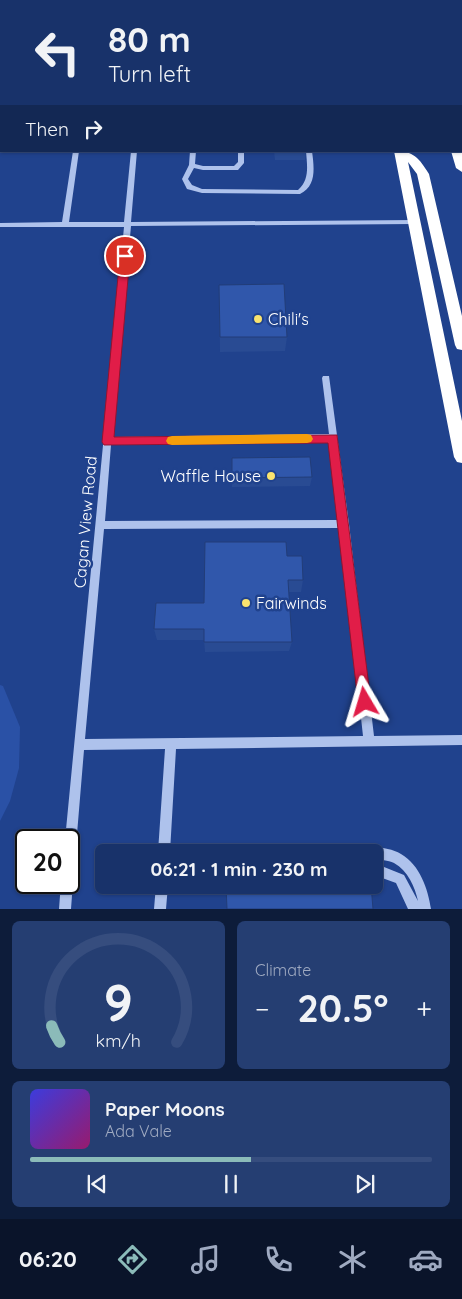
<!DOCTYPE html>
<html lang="en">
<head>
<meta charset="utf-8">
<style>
  :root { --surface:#18326a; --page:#253e72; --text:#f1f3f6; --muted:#9faac1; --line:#364d7e; --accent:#8bbbb9 }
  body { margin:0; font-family:Quicksand,sans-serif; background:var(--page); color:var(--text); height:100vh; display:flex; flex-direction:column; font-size:19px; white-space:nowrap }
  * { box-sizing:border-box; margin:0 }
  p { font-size:16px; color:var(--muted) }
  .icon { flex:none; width:28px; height:28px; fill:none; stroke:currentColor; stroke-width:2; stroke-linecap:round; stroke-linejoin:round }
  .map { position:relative; height:909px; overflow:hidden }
  .sheet { display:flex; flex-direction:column; gap:12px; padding:12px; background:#0d1c3a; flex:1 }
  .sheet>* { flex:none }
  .banner { position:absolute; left:0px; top:0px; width:462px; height:152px; box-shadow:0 1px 4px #0004,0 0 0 1px var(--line); background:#18326a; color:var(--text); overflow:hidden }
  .speed { position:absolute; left:15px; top:829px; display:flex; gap:10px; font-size:25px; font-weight:700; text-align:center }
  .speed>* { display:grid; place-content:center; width:65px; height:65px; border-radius:50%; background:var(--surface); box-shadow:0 1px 4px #0004,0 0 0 1px var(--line); line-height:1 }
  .speed .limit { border:2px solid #111; border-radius:8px; background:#fff; color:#111 }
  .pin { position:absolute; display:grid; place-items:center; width:42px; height:42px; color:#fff; margin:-21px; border:2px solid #fff; border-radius:50%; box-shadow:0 1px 5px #0007 }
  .me { position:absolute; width:55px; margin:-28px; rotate:353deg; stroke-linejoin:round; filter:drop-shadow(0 0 4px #0008) }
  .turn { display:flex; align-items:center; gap:18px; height:105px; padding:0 25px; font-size:22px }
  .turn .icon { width:65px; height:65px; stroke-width:2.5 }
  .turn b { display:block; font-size:35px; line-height:42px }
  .then { display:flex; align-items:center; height:48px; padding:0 25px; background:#0003; gap:10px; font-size:19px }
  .big { font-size:38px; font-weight:700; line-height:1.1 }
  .sheet .card { flex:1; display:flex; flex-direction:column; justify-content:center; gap:8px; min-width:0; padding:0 18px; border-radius:8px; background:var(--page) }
  .sheet .dial { align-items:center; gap:0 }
  .dial svg { height:130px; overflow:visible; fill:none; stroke:var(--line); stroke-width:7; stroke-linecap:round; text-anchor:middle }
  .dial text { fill:var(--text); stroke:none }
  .song { display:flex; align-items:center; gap:15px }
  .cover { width:60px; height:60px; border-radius:8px; background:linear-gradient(135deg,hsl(240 70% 55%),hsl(320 70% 35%)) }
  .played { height:5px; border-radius:2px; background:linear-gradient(90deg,var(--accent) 55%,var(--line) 55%) }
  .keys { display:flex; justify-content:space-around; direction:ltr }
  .heat { display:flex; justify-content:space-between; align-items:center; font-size:28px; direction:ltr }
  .sheet .tiles { flex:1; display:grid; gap:12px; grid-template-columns:1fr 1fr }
  .card:last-child { grid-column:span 2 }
  .trip { position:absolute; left:95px; top:844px; width:288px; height:50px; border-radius:8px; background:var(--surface); box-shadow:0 1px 4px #0004,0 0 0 1px var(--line); font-weight:700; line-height:50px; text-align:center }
  .dock { display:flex; height:80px; justify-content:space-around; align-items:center; background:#0a142a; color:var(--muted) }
  .dock .icon { width:35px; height:35px }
  .dock .current { color:var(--accent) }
  .dock b { font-size:22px; color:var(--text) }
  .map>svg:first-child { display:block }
</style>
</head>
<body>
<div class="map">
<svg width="462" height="909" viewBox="0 0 462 909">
  <rect width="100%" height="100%" fill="#20428d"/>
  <path fill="#2a51a6" d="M0 685 3 686 20 727 19 768 10 801 0 821Z"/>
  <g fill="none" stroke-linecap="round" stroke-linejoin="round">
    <path fill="#aec2ec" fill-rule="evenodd" d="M40 0H46V1H40Z
      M84 0H90V1H84Z
      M175 0H181V1H175Z
      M275 0H281L282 1H276Z
      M0 23H1V27H0Z
      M73 151H79L69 222H124L131 151H137L131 222 416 220 418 222 414 224 131 226 112 437 329 434 322 378 323 376H329L349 524 374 736 462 735V745L176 749 170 852H158L165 749 84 750 75 858 73 862 69 864V840H65L124 227H0V223L62 222ZM330 442 339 520 105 521 111 445ZM340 528 363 736 85 739 104 529Z
      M190 151H196L195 164 203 166H234L238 162V151H244V163L238 170H203L194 168 188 179 192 185 202 189 298 190C310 180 307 165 306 151H312C314 167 317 186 300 194L202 193 187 189 182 179 189 165Z
      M374 847C383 848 393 849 401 854 420 865 428 889 431 909H408L396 883 374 875V863L404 875 418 901C415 887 408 871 394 863 388 860 380 860 374 859V852H368L370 849Z
      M69 877 71 878 73 882 71 909H59L61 882H69Z
      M156 885H168L166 909H154Z"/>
    <path fill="#fff" fill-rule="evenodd" d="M363 0H373L374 1H364Z
      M411 0H421L422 1H412Z
      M461 149 462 150V172L456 168 451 151H461Z
      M394 151C414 151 419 158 429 174L462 316V350L457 349 455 345 417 174 408 162 462 421V463L457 462 454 457Z"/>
  </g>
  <path fill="#294b93" d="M274 151H306L305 160H275Z
    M219 285 287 337 285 351 220 352Z
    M232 458 312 477 310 486 232 487Z
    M287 556 303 580 301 592H289L292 642 289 651 205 652 204 640H157L154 629 204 603Z"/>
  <path fill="#3057ab" stroke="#223d78" d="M209 0H255V1H209Z
    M284 284 287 337H220L219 285Z
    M310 457 312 477 232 478V458Z
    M205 542H286L287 556H302L303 580H288L292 642H204V629H154L156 603H204Z
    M226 885H371L373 909H227Z"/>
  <path fill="#e11d48" stroke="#92132f" d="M125 252 130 256 114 437 337 435 371 702 369 707 365 709 360 707 358 702 328 443 104 445 102 442 120 256Z"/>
  <path fill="#f59e0b" d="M307 434 311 435 313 439 311 442 307 443 172 445 168 444 166 441 168 437 172 436Z"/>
  <g fill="#f9e36f" stroke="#20428d" stroke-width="2">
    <circle cx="258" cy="319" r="5"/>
    <circle cx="271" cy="476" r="5"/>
    <circle cx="246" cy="603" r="5"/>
  </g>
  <g text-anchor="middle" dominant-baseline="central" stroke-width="5" stroke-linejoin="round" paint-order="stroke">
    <g font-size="16" fill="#fff" stroke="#20428d" text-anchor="start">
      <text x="268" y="319">Chili's</text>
      <text x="261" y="476" text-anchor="end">Waffle House</text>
      <text x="256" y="603">Fairwinds</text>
    </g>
    <g font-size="16" fill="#fff" stroke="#20428d">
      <text transform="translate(85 522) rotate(-85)">Cagan View Road</text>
    </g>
  </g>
</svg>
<div class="speed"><div class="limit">20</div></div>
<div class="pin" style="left:125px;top:256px;background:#d93025"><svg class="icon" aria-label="arrive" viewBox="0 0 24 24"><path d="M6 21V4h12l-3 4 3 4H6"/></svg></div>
<svg class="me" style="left:365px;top:702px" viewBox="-20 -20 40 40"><path d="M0-17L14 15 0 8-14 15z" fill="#e11d48" stroke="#fff" stroke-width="4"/></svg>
<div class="trip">06:21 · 1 min · 230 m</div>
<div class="banner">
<div class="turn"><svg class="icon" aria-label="left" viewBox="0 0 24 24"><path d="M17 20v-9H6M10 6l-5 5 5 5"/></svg><div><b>80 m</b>Turn left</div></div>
<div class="then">Then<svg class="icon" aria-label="right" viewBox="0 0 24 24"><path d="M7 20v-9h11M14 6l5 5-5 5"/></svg></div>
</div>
</div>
<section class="sheet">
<div class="tiles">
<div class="card dial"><svg viewBox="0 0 100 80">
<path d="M14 69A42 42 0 1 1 86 69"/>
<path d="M14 69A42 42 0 0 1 9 59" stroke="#8bbbb9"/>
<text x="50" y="56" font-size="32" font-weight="700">9</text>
<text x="50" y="72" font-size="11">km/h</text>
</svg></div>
<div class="card"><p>Climate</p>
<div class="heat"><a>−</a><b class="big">20.5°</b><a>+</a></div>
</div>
<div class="card">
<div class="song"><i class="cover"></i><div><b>Paper Moons</b><p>Ada Vale</p></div></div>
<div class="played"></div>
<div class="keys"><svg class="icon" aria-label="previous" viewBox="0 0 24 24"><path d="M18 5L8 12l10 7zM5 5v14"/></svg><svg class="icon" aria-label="pause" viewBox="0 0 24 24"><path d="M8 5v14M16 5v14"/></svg><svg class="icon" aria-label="next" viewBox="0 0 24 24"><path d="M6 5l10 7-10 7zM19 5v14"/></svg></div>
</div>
</div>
</section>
<nav class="dock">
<b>06:20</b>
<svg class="icon current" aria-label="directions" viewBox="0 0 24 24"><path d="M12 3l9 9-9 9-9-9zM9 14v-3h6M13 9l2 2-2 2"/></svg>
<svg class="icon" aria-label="music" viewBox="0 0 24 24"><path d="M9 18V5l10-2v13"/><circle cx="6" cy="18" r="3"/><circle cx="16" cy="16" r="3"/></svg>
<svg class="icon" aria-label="phone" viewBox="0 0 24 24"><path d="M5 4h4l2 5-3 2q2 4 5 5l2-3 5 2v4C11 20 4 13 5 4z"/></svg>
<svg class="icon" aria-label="climate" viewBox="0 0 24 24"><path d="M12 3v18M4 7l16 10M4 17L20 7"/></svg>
<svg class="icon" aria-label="car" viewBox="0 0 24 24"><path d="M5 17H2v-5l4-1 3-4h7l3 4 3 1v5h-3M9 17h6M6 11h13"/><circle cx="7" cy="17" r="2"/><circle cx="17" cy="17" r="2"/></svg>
</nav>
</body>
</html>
